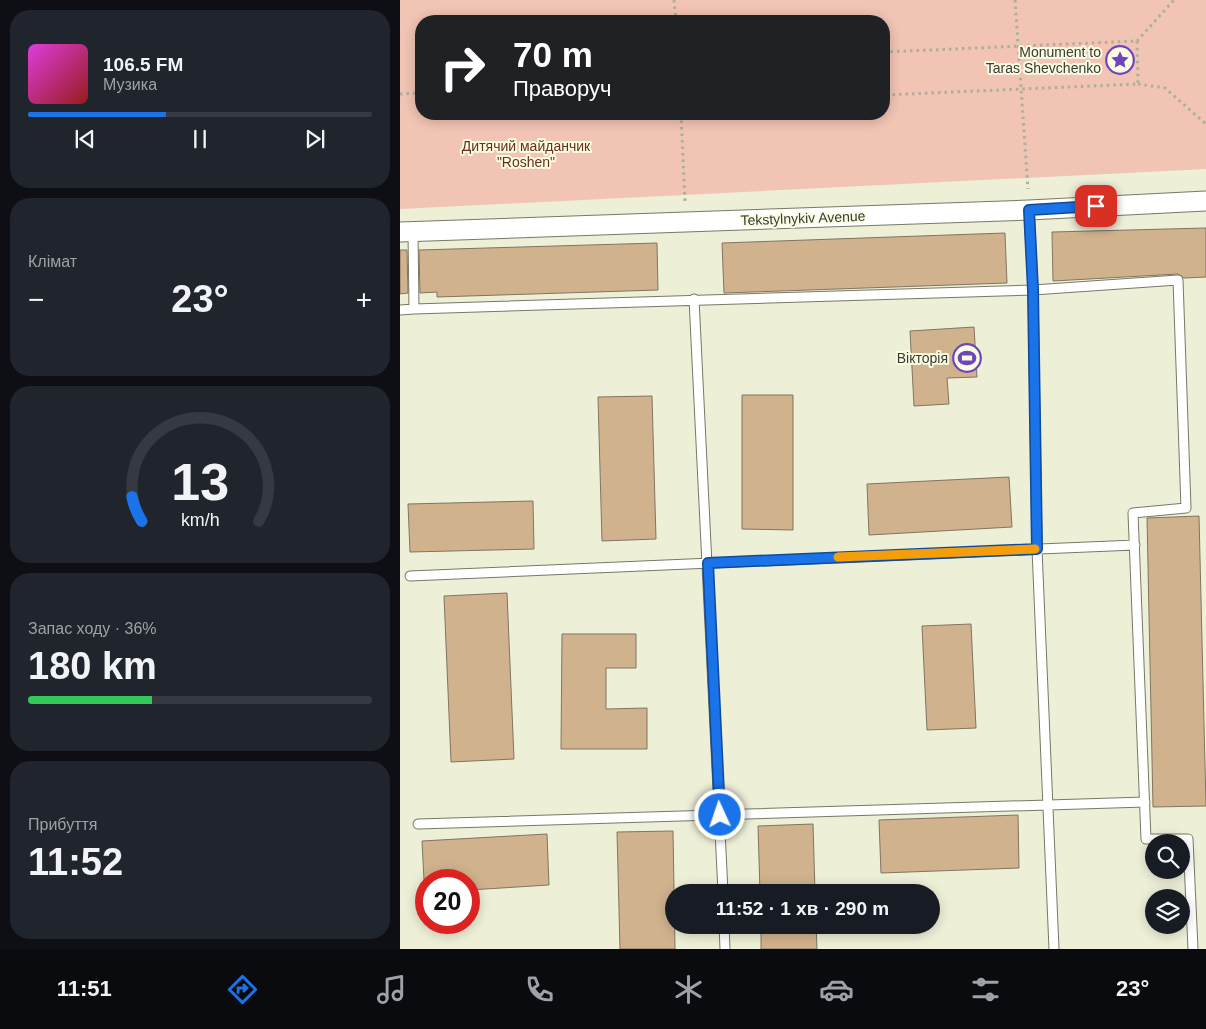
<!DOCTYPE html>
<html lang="uk">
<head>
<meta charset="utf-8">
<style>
  :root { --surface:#171b24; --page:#20242c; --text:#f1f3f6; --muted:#9ea1a6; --line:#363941; --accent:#1a73e8 }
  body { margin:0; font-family:Helvetica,sans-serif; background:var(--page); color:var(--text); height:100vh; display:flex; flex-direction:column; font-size:19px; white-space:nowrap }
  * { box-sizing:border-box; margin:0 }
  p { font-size:16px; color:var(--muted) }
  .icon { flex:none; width:28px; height:28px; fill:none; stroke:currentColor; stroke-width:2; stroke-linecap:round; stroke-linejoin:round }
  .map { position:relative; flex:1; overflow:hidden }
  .sheet { display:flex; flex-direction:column; gap:10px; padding:10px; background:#0d0f14; width:400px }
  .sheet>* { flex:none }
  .top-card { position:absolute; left:15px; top:15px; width:475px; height:105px; border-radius:20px; box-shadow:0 2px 12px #0003; background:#202124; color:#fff; overflow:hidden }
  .buttons { position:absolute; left:745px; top:834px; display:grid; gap:10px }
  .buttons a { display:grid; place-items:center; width:45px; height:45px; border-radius:50%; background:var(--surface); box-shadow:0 2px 12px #0003; font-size:25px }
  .speed { position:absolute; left:15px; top:869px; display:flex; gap:10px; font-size:25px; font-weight:700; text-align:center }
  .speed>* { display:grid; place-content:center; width:65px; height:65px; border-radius:50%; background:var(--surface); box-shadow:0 2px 12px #0003; line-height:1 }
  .speed .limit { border:8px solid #d22; background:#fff; color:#111 }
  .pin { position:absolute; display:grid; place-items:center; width:42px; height:42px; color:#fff; margin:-21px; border-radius:10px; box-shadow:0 2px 8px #0006 }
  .me { position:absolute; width:55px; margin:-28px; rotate:357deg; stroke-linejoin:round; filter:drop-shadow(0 0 4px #0008) }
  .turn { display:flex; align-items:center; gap:18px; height:105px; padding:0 15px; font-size:22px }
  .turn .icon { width:65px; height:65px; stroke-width:2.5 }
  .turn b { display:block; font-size:35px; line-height:42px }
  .big { font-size:38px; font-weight:600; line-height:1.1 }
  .sheet .widget { flex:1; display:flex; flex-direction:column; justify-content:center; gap:8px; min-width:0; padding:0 18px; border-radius:20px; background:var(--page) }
  .sheet .dial { align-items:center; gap:0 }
  .dial svg { height:130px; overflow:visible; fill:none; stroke:var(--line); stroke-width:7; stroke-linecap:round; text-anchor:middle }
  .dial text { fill:var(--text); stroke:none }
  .song { display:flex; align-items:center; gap:15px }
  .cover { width:60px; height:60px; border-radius:8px; background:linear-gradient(135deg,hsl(300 70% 55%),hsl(0 70% 35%)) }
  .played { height:5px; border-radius:2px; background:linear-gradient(90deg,var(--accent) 40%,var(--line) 40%) }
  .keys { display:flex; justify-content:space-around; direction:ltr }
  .heat { display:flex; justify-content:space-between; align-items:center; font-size:28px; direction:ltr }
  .charge { height:8px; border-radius:4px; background:linear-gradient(90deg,#34c759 36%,var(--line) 0) }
  .trip { position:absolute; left:265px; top:884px; width:275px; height:50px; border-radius:25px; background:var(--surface); box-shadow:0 2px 12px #0003; font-weight:600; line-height:50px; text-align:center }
  .menu { display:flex; height:80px; justify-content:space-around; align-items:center; background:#090b0e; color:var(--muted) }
  .menu .icon { width:35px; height:35px }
  .menu .on { color:var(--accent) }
  .menu b { font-size:22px; color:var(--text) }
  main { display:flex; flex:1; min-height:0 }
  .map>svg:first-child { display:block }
</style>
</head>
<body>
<main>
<section class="sheet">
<div class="widget">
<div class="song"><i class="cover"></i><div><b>106.5 FM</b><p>Музика</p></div></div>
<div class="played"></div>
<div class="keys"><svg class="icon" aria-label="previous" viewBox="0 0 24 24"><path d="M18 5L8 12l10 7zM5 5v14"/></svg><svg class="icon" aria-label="pause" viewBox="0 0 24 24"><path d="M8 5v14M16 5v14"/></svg><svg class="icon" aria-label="next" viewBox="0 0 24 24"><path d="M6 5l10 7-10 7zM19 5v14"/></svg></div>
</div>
<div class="widget"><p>Клімат</p>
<div class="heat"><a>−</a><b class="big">23°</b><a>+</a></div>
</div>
<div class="widget dial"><svg viewBox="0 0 100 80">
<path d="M14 69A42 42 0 1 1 86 69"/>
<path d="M14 69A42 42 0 0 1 8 54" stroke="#1a73e8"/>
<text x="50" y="56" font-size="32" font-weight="700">13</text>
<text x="50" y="72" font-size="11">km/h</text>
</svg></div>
<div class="widget"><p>Запас ходу · 36%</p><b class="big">180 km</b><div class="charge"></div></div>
<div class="widget"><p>Прибуття</p><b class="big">11:52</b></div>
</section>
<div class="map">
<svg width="806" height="949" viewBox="0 0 806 949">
  <rect width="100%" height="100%" fill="#edefd7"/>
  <path fill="#f1c4b4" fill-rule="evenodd" d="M0 0H806V169L0 209ZM21 21H484V114H21Z"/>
  <path fill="#d0b38d" stroke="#817462" d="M806 228V277L784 278 778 274 653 281 652 232Z
    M605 233 607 283 324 293 322 243Z
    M257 243 258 290 37 297V292L20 293 19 250Z
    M0 250H7L8 293 0 294Z
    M574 327 577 377 547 378 549 404 514 406 510 331Z
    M342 395H393V530L342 529Z
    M252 396 256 539 202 541 198 397Z
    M609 477 612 527 469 535 467 484Z
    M133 501 134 549 10 552 8 504Z
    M799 516 806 806 753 807 747 518Z
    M107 593 114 759 51 762 44 596Z
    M571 624 576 728 527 730 522 626Z
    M162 634H236V668H206V709L247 708V749H161Z
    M618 815 619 868 481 873 479 820Z
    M413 824 415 892H360L358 826Z
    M273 831 275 949H220L217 832Z
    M147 834 149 885 69 890V880H24L22 841Z
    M361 925H416L417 949H361Z"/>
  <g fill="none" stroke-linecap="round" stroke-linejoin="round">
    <defs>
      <path id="lane" d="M629 210 633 290 637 549 654 949
        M294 299 323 892
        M14 309 633 290 778 280 786 508 733 513 746 839H788L793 949
        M0 310 14 309 13 232
        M10 576 735 545
        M18 824 745 802
        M324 925 325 949"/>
      <path id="street" d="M0 232 629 210 806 201"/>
    </defs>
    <use href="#lane" stroke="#787964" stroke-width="11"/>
    <use href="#street" stroke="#787964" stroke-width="21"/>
    <path stroke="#adaf9c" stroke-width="3" stroke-dasharray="2.5 4" stroke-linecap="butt" d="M274 0 276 21
      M615 0 628 189
      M737 41 774 0
      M484 52 737 41 738 84 484 95
      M738 84 765 88 806 124
      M0 94 21 93
      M281 114 285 201"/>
    <use href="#lane" stroke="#fff" stroke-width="9"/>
    <use href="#street" stroke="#fff" stroke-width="19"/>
  </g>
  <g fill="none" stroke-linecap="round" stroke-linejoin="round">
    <defs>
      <path id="route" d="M320 815 308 563 637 549 633 290 629 210 696 206"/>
    </defs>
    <use href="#route" stroke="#114b97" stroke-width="12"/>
    <use href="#route" stroke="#1a73e8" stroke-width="9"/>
    <path stroke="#f59e0b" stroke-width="9" d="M438 557 635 549"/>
  </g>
  <defs>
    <symbol id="sight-ring" viewBox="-11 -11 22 22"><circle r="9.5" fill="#fbfce4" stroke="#6f44bc" stroke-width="1.5"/><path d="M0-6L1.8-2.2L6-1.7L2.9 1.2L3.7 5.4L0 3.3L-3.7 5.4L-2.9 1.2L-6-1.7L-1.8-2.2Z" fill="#6f44bc"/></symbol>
    <symbol id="stadium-ring" viewBox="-11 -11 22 22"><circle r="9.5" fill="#fbfce4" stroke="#6f44bc" stroke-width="1.5"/><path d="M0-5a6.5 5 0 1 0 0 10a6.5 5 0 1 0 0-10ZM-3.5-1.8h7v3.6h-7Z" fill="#6f44bc"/></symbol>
  </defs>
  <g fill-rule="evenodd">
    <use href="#sight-ring" x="704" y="44" width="32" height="32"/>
    <use href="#stadium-ring" x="551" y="342" width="32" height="32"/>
  </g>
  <g text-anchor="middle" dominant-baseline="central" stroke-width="4" stroke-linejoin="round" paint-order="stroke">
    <g font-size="14" fill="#3a3b31" stroke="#fbfce4" text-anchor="end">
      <text x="701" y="52">Monument to<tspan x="701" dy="16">Taras Shevchenko</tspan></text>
      <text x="548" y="358">Вікторія</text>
    </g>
    <g font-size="14" fill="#6a2f19" stroke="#fbfce4">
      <text x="126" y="146">Дитячий майданчик<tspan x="126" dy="16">"Roshen"</tspan></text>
    </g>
    <g font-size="14" fill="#3a3b31" stroke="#fbfce4">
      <text transform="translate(403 218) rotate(-2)">Tekstylnykiv Avenue</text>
    </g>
  </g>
</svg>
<div class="buttons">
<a><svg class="icon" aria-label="search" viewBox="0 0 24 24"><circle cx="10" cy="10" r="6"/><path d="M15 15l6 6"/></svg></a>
<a><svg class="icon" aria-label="layers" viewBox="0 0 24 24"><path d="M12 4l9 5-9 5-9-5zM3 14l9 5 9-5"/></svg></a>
</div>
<div class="speed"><div class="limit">20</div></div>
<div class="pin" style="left:696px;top:206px;background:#d93025"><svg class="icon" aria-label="arrive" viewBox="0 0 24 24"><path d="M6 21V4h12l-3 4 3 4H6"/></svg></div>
<svg class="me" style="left:320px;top:815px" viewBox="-20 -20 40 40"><circle r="17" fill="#1a73e8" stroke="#fff" stroke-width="3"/><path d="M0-11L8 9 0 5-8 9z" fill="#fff"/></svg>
<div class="trip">11:52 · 1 хв · 290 m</div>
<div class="top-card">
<div class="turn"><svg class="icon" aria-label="right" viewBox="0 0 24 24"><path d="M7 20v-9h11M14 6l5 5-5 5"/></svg><div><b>70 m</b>Праворуч</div></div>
</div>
</div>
</main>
<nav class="menu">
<b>11:51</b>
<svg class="icon on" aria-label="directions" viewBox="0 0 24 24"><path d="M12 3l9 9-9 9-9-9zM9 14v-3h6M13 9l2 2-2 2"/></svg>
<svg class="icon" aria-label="music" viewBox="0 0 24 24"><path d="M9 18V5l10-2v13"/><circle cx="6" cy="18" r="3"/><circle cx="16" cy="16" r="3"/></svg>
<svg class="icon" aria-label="phone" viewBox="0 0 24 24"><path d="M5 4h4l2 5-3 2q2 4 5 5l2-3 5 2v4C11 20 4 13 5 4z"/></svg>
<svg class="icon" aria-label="climate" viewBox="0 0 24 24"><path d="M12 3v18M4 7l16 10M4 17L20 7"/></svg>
<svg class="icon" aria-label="car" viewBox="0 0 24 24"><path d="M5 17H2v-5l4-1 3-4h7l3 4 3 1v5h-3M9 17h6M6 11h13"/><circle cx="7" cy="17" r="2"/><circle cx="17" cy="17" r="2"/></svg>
<svg class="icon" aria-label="filters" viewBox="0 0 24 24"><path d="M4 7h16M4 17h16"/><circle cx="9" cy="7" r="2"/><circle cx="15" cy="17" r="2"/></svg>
<b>23°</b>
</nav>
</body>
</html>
